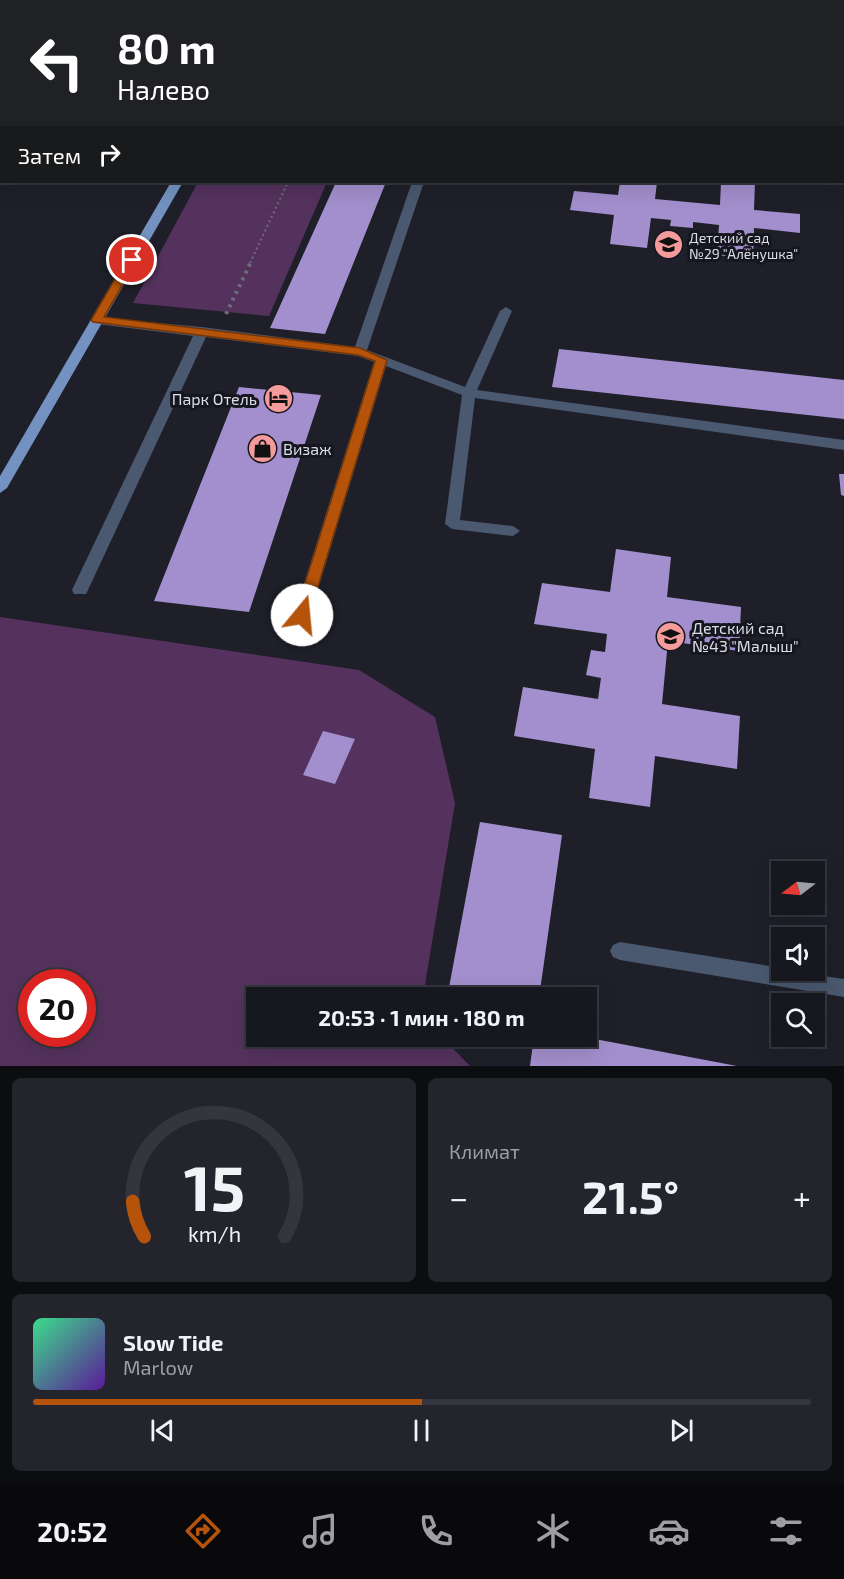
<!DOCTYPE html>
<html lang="ru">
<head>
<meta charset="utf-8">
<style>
  :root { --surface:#16171f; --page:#23242c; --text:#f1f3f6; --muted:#9e9fa4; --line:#35363d; --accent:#b45309 }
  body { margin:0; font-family:"Exo 2",sans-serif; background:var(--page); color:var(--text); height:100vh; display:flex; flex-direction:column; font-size:22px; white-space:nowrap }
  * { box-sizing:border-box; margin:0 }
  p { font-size:20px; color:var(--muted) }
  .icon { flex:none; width:33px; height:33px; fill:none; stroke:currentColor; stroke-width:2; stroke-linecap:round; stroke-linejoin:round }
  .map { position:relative; height:1066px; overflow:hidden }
  .details { display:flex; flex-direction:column; gap:12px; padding:12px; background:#0c0d11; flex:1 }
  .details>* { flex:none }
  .hud { position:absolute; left:0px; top:0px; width:844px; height:183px; box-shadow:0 6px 24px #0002,0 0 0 2px var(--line); background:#202124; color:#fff; overflow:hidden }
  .needle { width:39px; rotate:254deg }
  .fabs { position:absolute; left:771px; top:861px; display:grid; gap:12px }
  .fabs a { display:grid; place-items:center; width:54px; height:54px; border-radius:0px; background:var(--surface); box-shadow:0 6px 24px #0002,0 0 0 2px var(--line); font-size:30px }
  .speed { position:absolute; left:18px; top:969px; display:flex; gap:12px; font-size:30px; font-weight:700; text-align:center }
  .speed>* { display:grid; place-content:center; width:78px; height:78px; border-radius:50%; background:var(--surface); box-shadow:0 6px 24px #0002,0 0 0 2px var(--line); line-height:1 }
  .speed .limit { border:9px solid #d22; background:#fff; color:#111 }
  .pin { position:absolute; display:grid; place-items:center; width:51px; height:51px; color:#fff; margin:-26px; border:3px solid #fff; border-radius:50%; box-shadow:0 2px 6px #0007 }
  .me { position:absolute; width:66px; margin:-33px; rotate:17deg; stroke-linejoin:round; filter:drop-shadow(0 0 4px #0008) }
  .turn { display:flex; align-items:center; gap:21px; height:126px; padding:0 18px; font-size:27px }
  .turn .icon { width:78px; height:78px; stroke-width:2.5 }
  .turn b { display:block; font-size:42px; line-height:51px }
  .then { display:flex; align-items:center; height:57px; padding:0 18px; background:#0003; gap:12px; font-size:22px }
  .big { font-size:45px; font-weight:700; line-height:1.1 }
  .details .widget { flex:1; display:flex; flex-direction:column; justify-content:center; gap:9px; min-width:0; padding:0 21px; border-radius:9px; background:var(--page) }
  .details .dial { align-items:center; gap:0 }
  .dial svg { height:156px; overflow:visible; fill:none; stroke:var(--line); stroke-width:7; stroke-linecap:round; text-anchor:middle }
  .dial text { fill:var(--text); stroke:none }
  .song { display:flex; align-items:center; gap:18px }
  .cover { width:72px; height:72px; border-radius:9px; background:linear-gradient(135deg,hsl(150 70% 55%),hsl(270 70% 35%)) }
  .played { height:6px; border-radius:3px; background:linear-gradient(90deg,var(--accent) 50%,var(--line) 50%) }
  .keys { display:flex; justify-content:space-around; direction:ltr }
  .heat { display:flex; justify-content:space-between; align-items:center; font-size:33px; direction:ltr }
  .details .tiles { flex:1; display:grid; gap:12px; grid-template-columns:1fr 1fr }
  .widget:last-child { grid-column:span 2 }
  .trip { position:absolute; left:246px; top:987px; width:351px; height:60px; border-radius:0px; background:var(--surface); box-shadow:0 6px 24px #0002,0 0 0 2px var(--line); font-weight:700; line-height:60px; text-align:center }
  .menu { display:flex; height:96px; justify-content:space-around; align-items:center; background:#09090c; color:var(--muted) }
  .menu .icon { width:42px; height:42px }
  .menu .active { color:var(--accent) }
  .menu b { font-size:27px; color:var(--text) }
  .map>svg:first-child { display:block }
</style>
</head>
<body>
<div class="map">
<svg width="844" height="1066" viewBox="0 0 844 1066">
  <rect width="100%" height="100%" fill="#1e1f29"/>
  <path fill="#54325d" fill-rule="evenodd" d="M198 182H327L269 316 133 303Z
    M0 617 359 670 435 717 455 803 423 997 256 998V1036L442 1037 470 1066H0ZM32 982H82V1034H32Z"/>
  <path fill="#a38fcd" d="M336 182H386L325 334 270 328Z
    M620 182H657L655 199 720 205 721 182H755L754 210 800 214V233L754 228 753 259 717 255 719 225 693 222V228L670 226 671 220 651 218 647 248 610 244 614 215 570 210 574 191 618 195Z
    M559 349 844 380V419L552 387Z
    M239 387 321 395 249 612 154 601Z
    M839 474H844V496L841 495Z
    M616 549 671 557 667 597 741 607 739 651 668 641 662 704 740 716 737 769 655 756 650 807 589 798 595 749 514 736 523 687 598 699 601 678 586 675 591 650 605 652 607 634 534 624 542 583 610 592Z
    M323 731 355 739 335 784 303 775Z
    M480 822 562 835 539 998H447Z
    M534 1036H579L737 1066H530Z"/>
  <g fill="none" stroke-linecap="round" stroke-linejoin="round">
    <path stroke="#6d6e77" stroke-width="2" stroke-dasharray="2 3" stroke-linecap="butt" d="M250 263 288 182"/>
    <path stroke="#6d6e77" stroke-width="4" stroke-dasharray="3 4.5" stroke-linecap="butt" d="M226 314 251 262"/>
    <path fill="#4a5970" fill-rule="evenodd" d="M144 0H155L156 2H145Z
      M651 0H661V2H651Z
      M707 0H738L739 2H708Z
      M844 0V6H843V2H839Z
      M843 52H844V58H843Z
      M412 182H424L367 350 465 387 500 311 506 307 512 311 477 390 844 440V450L475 398 460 520 513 526 520 531 513 536 452 529 445 524 462 395 386 366 310 615 308 619H296L294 615 374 362 358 356 206 337 88 590 86 594H74L72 590 193 336 97 324 91 320 93 317 202 327 355 347Z
      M620 942 782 968V970L844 979V997L620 960 613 957 610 951 613 945Z"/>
    <path fill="#7392c1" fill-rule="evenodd" d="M278 0H288L278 2Z
      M171 182H183L7 488 0 493V476Z"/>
  </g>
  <path fill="#b45309" stroke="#753606" stroke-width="1.5" d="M132 257 137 260 104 317 360 348 387 360 308 619 302 620 295 615 375 361 358 355 93 322 91 320 126 260Z"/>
  <defs>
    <symbol id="school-disc" viewBox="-11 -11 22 22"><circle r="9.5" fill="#f59b9c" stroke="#15161f"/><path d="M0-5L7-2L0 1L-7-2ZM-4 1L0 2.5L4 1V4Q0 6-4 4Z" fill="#111"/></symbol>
    <symbol id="hotel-disc" viewBox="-11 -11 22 22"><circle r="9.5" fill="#f59b9c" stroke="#15161f"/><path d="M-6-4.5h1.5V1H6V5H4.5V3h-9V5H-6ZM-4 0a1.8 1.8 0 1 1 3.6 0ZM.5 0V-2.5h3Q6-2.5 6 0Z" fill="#111"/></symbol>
    <symbol id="shop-disc" viewBox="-11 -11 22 22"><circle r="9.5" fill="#f59b9c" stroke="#15161f"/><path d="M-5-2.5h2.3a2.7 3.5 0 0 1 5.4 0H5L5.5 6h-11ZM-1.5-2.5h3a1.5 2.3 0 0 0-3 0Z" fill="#111"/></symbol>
  </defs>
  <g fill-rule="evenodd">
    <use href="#school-disc" x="652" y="228" width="33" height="33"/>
    <use href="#hotel-disc" x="262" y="382" width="33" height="33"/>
    <use href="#shop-disc" x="246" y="432" width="33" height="33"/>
    <use href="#school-disc" x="654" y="620" width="33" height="33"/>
  </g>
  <g text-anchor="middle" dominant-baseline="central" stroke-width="6" stroke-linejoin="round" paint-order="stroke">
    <g font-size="14" fill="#dcdde4" stroke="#15161f" text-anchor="start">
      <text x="689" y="237">Детский сад<tspan x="689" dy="16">№29 "Алёнушка"</tspan></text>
    </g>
    <g font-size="16" fill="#dcdde4" stroke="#15161f" text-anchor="start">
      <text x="257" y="398" text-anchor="end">Парк Отель</text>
      <text x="283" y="448">Визаж</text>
      <text x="692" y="627">Детский сад<tspan x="692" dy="18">№43 "Малыш"</tspan></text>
    </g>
  </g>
</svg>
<div class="fabs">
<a><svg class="needle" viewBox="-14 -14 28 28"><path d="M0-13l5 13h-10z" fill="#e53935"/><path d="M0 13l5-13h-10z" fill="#9e9fa4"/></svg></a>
<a><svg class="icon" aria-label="sound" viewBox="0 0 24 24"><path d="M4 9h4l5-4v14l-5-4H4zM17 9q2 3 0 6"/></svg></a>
<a><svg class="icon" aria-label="search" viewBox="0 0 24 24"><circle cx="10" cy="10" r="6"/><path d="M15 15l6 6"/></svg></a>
</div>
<div class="speed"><div class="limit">20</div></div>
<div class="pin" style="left:132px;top:260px;background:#d93025"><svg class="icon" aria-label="arrive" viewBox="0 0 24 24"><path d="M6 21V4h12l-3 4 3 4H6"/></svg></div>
<svg class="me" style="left:302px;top:615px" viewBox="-20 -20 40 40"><circle r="19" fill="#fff"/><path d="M0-13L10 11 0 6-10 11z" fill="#b45309"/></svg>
<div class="trip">20:53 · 1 мин · 180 m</div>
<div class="hud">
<div class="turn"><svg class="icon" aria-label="left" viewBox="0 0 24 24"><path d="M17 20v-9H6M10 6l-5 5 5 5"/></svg><div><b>80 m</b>Налево</div></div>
<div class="then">Затем<svg class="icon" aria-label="right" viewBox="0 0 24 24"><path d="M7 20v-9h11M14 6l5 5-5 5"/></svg></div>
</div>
</div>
<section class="details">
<div class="tiles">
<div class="widget dial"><svg viewBox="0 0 100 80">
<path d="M14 69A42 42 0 1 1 86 69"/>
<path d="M14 69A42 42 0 0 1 8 51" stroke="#b45309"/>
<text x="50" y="56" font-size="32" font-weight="700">15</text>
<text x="50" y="72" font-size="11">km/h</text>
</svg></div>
<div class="widget"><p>Климат</p>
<div class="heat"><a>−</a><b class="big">21.5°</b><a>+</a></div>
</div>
<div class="widget">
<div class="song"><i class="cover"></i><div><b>Slow Tide</b><p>Marlow</p></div></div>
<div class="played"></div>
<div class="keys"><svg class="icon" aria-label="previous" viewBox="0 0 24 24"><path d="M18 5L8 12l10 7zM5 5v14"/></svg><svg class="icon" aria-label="pause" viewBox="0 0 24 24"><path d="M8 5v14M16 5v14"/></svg><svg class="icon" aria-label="next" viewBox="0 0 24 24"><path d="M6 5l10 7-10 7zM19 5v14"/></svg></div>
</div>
</div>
</section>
<nav class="menu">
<b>20:52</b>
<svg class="icon active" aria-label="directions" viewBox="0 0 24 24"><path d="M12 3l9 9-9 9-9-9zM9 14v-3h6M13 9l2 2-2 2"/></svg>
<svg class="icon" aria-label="music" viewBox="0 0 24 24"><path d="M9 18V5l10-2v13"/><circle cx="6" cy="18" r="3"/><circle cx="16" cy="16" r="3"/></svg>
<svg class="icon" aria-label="phone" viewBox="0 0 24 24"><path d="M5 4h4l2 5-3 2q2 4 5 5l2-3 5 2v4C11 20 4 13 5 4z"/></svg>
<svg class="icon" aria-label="climate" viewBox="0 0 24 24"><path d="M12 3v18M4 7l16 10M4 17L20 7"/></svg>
<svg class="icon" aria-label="car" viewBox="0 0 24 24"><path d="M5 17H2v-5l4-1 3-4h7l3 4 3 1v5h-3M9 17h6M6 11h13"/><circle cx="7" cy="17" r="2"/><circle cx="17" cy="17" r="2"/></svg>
<svg class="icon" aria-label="filters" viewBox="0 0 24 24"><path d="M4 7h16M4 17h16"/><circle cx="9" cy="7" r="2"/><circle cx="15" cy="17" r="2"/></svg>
</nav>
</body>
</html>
